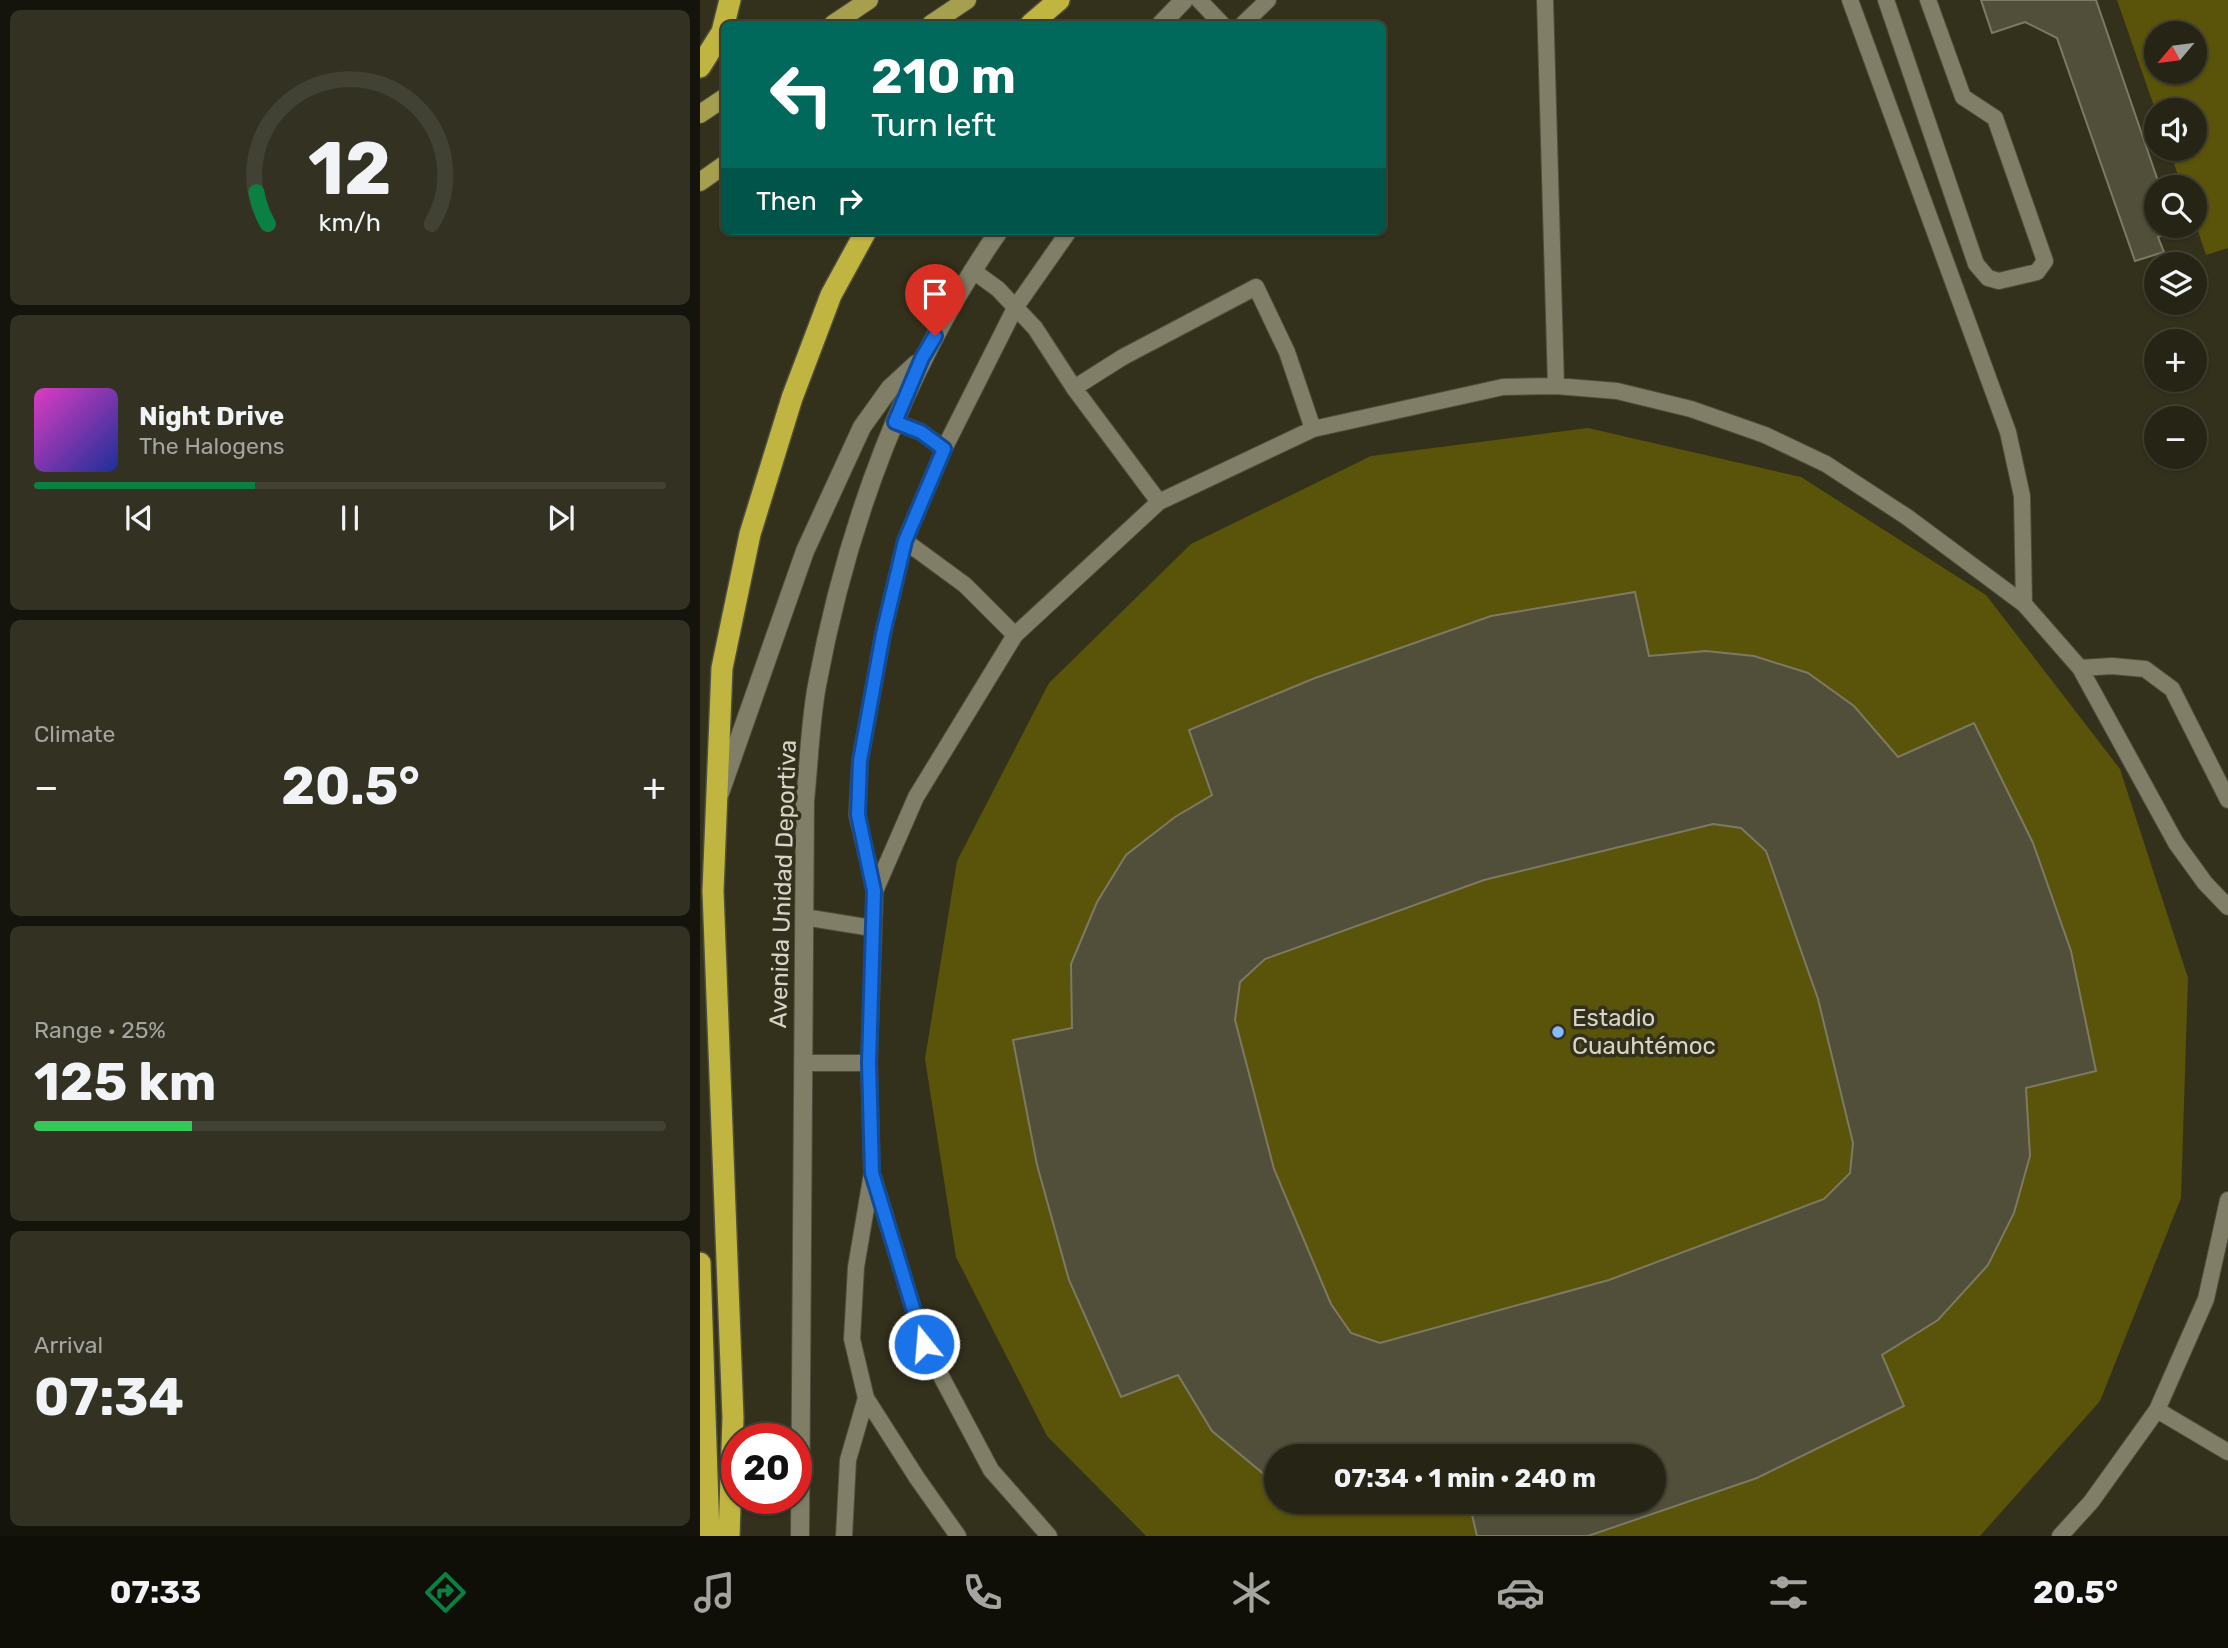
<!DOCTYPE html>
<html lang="en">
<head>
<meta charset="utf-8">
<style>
  :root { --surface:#262515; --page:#323122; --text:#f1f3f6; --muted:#a4a5a0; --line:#424234; --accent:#0b8043 }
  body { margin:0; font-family:Rubik,sans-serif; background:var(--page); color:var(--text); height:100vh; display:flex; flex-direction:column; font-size:26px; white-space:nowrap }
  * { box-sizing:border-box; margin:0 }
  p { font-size:23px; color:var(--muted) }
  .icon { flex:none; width:38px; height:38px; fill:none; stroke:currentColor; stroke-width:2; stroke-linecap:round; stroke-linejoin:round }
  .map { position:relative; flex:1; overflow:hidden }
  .details { display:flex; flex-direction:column; gap:10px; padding:10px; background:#15140c; width:700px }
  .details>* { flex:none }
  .hud { position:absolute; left:21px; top:21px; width:665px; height:214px; border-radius:10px; box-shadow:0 2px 5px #0004,0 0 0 2px var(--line); background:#00695c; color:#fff; overflow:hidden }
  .needle { width:46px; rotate:241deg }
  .controls { position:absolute; left:1444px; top:21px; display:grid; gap:14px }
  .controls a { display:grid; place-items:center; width:63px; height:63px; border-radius:50%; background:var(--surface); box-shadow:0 2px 5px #0004,0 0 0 2px var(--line); font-size:35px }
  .speed { position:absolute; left:21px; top:1423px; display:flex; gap:14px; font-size:35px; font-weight:700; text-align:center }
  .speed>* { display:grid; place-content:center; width:91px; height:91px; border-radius:50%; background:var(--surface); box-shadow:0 2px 5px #0004,0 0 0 2px var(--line); line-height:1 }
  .speed .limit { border:10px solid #d22; background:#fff; color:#111 }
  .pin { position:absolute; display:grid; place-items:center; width:60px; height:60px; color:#fff; margin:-72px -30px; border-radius:50% 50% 50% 0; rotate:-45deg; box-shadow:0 0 7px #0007 }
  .pin .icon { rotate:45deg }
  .me { position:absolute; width:77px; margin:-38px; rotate:343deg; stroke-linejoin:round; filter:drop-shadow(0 0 5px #0008) }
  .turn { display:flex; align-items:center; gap:24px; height:147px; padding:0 35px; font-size:32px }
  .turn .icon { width:91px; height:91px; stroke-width:2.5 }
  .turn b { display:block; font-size:49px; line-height:60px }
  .then { display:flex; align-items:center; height:66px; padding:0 35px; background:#0003; gap:14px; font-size:26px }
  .big { font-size:52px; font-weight:700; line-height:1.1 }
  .details .widget { flex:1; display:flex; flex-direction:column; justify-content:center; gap:10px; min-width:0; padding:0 24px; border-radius:10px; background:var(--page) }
  .details .dial { align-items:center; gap:0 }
  .dial svg { height:182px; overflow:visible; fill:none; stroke:var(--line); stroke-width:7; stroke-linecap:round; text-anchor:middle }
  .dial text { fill:var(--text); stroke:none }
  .song { display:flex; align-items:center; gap:21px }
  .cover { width:84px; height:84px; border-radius:10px; background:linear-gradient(135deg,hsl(310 70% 55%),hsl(230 70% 35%)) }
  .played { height:7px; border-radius:4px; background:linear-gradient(90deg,var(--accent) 35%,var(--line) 35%) }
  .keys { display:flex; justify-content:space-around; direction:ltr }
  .heat { display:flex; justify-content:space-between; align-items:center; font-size:38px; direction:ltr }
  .charge { height:10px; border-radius:5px; background:linear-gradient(90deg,#34c759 25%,var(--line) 0) }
  .trip { position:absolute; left:564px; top:1444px; width:402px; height:70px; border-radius:35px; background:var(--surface); box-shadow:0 2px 5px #0004,0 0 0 2px var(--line); font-weight:700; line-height:70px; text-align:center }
  .tabs { display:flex; height:112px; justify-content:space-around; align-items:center; background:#0f0f08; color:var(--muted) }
  .tabs .icon { width:49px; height:49px }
  .tabs .current { color:var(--accent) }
  .tabs b { font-size:32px; color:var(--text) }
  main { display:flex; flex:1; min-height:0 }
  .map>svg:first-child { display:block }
</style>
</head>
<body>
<main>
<section class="details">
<div class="widget dial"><svg viewBox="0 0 100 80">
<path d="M14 69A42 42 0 1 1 86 69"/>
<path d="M14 69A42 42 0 0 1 9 55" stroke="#0b8043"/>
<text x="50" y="56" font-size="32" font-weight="700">12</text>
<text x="50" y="72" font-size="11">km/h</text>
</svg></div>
<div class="widget">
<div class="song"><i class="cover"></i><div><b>Night Drive</b><p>The Halogens</p></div></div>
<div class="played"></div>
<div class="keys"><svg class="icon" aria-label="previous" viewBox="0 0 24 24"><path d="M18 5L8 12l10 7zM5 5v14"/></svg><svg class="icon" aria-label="pause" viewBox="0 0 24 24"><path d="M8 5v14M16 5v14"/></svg><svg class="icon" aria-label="next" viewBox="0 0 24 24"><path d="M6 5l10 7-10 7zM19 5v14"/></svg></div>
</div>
<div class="widget"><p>Climate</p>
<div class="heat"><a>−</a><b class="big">20.5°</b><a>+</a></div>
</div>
<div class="widget"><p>Range · 25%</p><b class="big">125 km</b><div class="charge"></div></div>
<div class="widget"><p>Arrival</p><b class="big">07:34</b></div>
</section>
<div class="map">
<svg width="1528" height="1536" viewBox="0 0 1528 1536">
  <rect width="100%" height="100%" fill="#33311c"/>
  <path fill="#5a530a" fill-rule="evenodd" d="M1417 0H1528V248L1506 255 1495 222 1494 187H1482L1469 149H1494V110L1456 112ZM1456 33H1494V72H1456Z
    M888 428 1101 477 1286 595 1420 769 1488 978 1481 1198 1400 1401 1280 1536H446L347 1436 256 1257 225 1059 257 861 349 683 491 544 671 456ZM576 1456H954V1502H576Z"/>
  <path fill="#514f39" stroke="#7c7a62" stroke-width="2" fill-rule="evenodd" d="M1281 0H1396L1460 187H1456V226H1473L1475 231 1458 237 1464 252 1435 261 1357 38 1325 22 1292 33Z
    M935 592 949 656 1006 651 1054 656 1108 673 1154 706 1198 757 1274 723 1333 843 1371 951 1396 1071 1326 1088 1330 1156 1314 1213 1288 1265 1238 1320 1182 1355 1204 1406 1057 1478 888 1536H777L769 1502H954V1456H576V1479L565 1475 512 1431 478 1375 421 1397 369 1280 337 1165 313 1040 372 1028 371 964 397 902 426 855 475 817 512 795 489 730 615 678 791 616ZM1013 824 1041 828 1066 851 1118 999 1153 1143 1150 1173 1124 1199 909 1280 680 1343 651 1333 631 1304 574 1169 535 1020 540 982 565 959 784 880Z
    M629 1502H740L706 1506 636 1504Z"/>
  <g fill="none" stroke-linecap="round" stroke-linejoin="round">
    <defs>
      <path id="lane" d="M499 0 522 24
        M845 0 856 386
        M1150 0 1308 432 1322 496 1324 604
        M1186 0 1276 264 1288 278 1299 281 1337 272 1345 261 1295 118 1263 97 1228 0
        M543 24 568 0
        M374 388 423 357 556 287 587 352 613 429
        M195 422 221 432 244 449
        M459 502 613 429 803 387 856 386 917 391 991 409 1065 435 1126 464 1207 517 1324 604 1380 668 1476 843 1505 883 1528 907
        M205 541 265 585 315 635
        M1380 668 1412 666 1445 669 1472 689 1528 800
        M175 891 157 815 160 761 183 634 205 541 244 449 315 308 369 231
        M104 917 172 928
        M103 1063H169
        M173 1176 224 1344 291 1470 349 1536
        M1457 1410 1528 1452
        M144 1536 148 1460 166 1398
        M258 1536 217 1478 166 1398 152 1339 156 1267 172 1173 169 1063 175 891 216 797 315 635 459 502 374 388 335 328 298 289 272 270
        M1360 1536 1391 1502 1457 1410 1506 1299 1528 1200"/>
      <path id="secondary" d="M461 24 484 0
        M20 793 105 551 162 427 190 388 216 364
        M100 1536 105 801C109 763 110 723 117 685 147 524 205 366 299 231"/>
      <path id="primary" d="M133 24 169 0
        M231 24 267 0
        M0 114 24 98
        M0 182 24 165"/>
      <path id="highway" d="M331 24 359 0
        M0 67 22 32 30 0
        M0 1263 9 1536
        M29 1536 33 1418 13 891 22 668 50 534 92 398 131 295 166 231"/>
    </defs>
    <use href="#lane" stroke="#4f4e3c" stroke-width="18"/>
    <use href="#secondary" stroke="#4f4e3c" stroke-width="20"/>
    <use href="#primary" stroke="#4f4e3c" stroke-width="20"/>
    <use href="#highway" stroke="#4f4e3c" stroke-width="24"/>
    <use href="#lane" stroke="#807e66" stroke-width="16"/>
    <use href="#secondary" stroke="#807e66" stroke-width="18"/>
    <use href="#primary" stroke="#a69f50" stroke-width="18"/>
    <use href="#highway" stroke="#c0b541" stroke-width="21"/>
  </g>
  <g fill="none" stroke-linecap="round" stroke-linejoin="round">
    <defs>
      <path id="route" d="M224 1344 172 1173 169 1063 174 891 158 815 160 761 183 634 205 541 244 449 221 432 195 422 222 358 235 336"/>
    </defs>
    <use href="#route" stroke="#114b97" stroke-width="18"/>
    <use href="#route" stroke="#1a73e8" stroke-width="12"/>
  </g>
  <circle fill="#86bbfb" stroke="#33311c" stroke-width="2.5" cx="858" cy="1032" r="7"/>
  <g text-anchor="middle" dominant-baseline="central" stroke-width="7" stroke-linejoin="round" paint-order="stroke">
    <g font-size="24" fill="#d6d5c8" stroke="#33311c">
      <text transform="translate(83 884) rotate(-88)">Avenida Unidad Deportiva</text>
    </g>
    <g font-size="24" fill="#d6d5c8" stroke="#33311c" text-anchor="start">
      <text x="872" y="1018">Estadio<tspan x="872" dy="28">Cuauhtémoc</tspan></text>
    </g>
  </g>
</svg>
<div class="controls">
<a><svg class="needle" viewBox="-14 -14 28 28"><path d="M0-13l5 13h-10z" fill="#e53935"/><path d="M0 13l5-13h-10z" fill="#a4a5a0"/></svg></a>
<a><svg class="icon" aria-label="sound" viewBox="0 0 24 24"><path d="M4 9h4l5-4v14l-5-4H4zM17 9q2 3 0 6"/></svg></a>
<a><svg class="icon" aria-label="search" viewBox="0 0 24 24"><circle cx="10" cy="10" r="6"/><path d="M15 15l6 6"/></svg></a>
<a><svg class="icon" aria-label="layers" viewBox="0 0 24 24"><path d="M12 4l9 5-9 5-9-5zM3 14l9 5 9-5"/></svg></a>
<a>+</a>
<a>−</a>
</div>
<div class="speed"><div class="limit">20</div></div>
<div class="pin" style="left:235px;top:336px;background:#d93025"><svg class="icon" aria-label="arrive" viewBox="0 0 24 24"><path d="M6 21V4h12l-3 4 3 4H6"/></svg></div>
<svg class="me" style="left:224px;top:1344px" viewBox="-20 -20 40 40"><circle r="17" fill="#1a73e8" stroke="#fff" stroke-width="3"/><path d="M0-11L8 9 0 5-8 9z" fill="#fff"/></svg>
<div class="trip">07:34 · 1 min · 240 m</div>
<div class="hud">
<div class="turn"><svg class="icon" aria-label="left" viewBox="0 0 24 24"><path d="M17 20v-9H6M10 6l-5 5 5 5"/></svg><div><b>210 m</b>Turn left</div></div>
<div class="then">Then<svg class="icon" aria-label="right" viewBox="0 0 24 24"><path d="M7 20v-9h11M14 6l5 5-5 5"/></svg></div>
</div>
</div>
</main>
<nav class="tabs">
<b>07:33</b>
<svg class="icon current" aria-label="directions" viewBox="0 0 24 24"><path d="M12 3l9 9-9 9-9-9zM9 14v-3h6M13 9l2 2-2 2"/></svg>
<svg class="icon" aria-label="music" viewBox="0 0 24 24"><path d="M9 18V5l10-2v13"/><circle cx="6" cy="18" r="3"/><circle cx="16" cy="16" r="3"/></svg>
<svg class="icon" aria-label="phone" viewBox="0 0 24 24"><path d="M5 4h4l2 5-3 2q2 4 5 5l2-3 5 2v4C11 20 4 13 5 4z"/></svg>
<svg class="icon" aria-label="climate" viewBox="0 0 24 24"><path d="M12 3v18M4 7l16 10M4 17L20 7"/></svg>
<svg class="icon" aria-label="car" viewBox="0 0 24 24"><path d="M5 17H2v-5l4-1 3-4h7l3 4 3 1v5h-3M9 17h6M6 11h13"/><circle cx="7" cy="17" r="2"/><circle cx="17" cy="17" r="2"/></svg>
<svg class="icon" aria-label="filters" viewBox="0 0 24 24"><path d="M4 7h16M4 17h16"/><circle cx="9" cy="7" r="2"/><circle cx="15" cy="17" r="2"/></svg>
<b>20.5°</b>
</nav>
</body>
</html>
